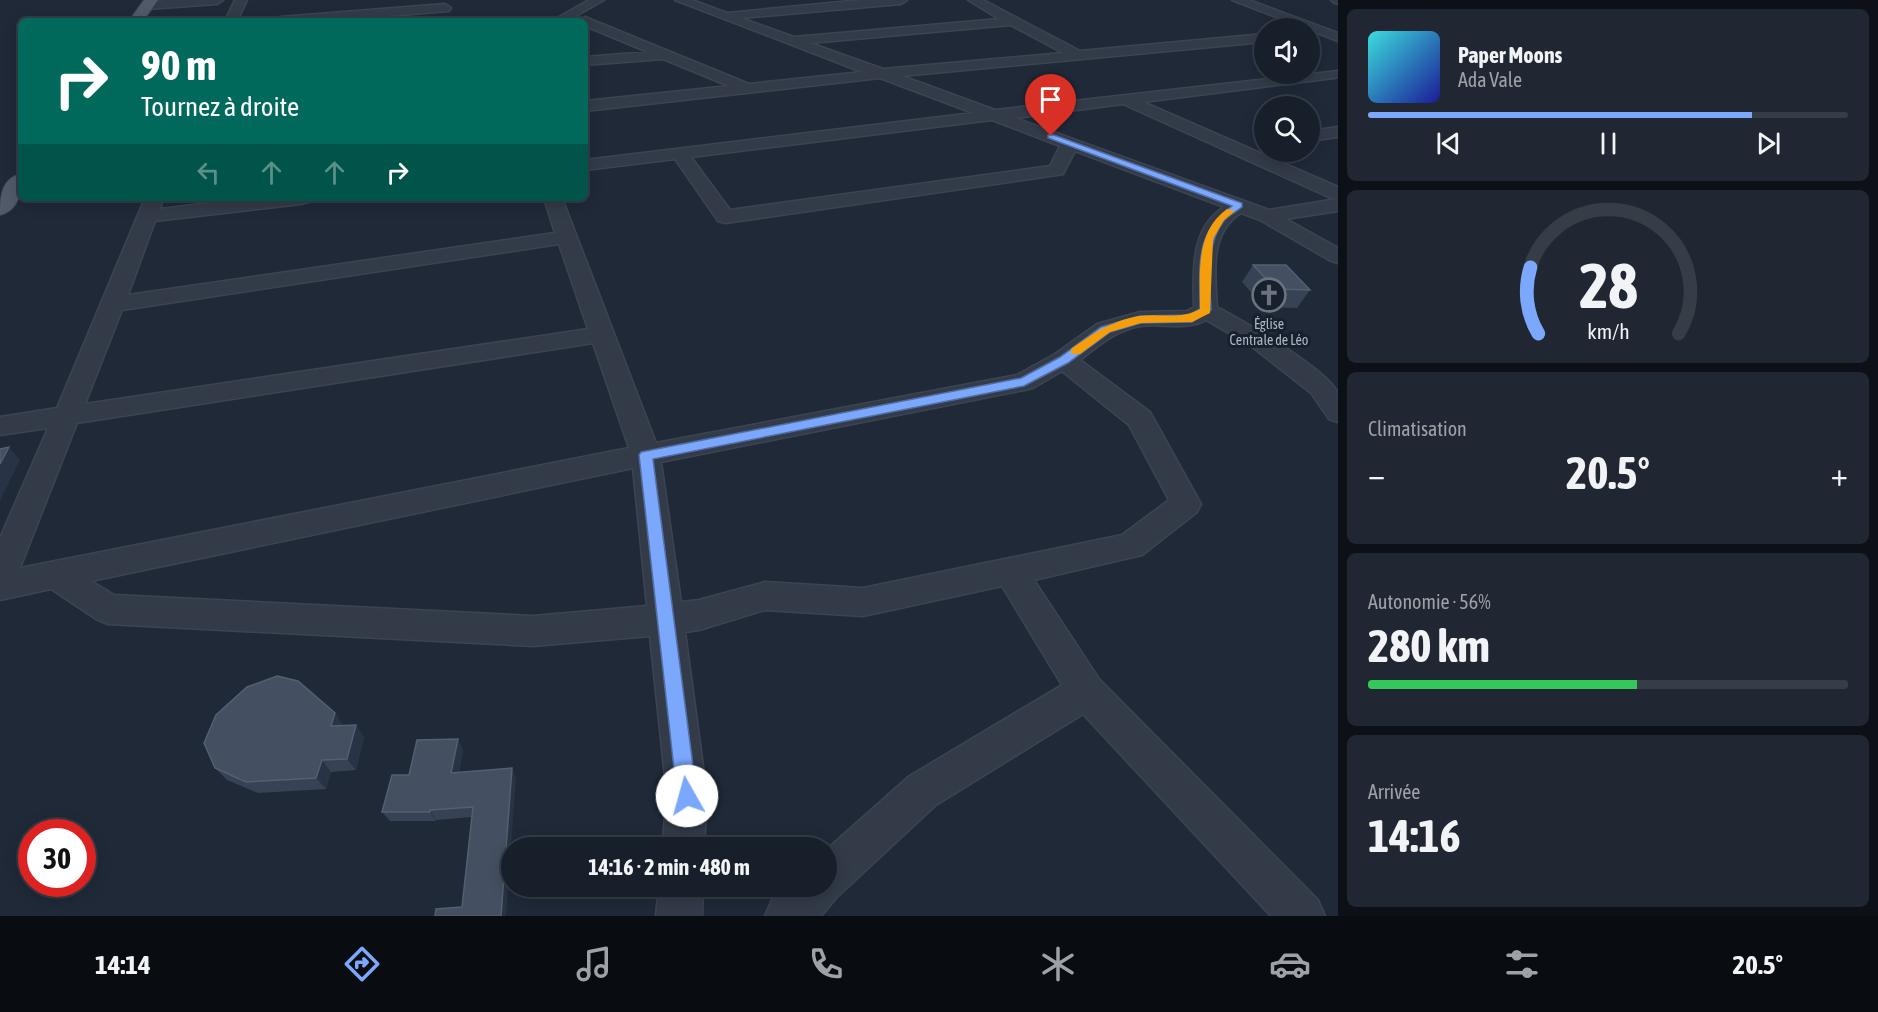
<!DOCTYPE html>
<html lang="fr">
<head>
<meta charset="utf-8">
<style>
  :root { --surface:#171f2a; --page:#202732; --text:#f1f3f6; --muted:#9ea2a8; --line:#363d47; --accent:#7ba7fd }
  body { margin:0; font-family:"Asap Condensed",sans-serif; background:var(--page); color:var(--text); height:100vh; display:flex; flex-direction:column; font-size:22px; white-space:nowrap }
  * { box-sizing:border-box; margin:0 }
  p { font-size:20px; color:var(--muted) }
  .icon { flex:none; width:33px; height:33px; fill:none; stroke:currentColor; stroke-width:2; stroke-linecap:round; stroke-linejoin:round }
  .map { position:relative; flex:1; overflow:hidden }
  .details { display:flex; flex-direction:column; gap:9px; padding:9px; background:#0d1117; width:540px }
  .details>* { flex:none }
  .banner { position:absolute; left:18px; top:18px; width:570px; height:183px; border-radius:9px; box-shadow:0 3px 15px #0003,0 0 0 2px var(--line); background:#00695c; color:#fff; overflow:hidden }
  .controls { position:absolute; left:1254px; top:18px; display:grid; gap:12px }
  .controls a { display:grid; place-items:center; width:66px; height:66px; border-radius:50%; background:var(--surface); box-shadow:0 3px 15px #0003,0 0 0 2px var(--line); font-size:30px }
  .speed { position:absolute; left:18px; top:819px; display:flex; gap:12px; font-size:30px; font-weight:700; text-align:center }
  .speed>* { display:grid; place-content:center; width:78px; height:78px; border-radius:50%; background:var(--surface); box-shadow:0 3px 15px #0003,0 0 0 2px var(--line); line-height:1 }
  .speed .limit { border:9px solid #d22; background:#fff; color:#111 }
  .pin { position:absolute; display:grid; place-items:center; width:51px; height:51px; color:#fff; margin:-62px -26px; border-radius:50% 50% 50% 0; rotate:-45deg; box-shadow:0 0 6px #0007 }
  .pin .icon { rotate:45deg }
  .me { position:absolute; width:66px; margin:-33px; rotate:353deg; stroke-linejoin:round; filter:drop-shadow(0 0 4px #0008) }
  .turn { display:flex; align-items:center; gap:21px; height:126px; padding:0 24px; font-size:27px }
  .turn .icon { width:78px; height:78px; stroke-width:2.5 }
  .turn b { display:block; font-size:42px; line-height:51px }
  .lanes { display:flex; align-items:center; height:57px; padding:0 24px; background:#0003; justify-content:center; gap:30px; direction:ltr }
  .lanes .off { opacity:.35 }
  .big { font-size:45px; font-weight:700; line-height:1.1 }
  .details .widget { flex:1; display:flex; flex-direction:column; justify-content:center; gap:9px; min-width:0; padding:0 21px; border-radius:9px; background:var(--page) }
  .details .dial { align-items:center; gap:0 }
  .dial svg { height:156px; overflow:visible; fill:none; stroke:var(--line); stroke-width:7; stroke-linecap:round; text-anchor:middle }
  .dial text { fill:var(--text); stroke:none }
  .song { display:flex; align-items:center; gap:18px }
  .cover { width:72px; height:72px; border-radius:9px; background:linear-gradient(135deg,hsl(180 70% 55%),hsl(240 70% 35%)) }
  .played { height:6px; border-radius:3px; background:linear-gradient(90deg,var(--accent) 80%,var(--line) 80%) }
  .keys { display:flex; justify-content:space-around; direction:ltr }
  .heat { display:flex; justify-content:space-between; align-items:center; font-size:33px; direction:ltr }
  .charge { height:9px; border-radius:4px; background:linear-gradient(90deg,#34c759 56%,var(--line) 0) }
  .trip { position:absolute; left:501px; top:837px; width:336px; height:60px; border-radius:30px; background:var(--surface); box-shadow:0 3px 15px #0003,0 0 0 2px var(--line); font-weight:700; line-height:60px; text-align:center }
  .dock { display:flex; height:96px; justify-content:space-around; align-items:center; background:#090c11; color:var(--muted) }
  .dock .icon { width:42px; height:42px }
  .dock .selected { color:var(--accent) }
  .dock b { font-size:27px; color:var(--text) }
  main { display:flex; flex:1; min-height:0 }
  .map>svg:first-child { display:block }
</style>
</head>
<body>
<main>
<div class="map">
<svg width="1338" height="916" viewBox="0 0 1338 916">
  <rect width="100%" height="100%" fill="#1f2938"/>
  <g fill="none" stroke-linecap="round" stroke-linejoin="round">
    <defs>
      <path id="minor" d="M168 0H223L217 4 148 9 142 5 148 1Z
        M235 0H247L237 21H225Z
        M589 0H604L567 21H552Z
        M675 0H692L727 13 861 0H907L901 4 741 18 794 37 999 19 968 0H983L1080 51 1264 34V42L902 76 995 110 1338 71V77L1334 78 1143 102 1338 187V211L1286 219 1338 248V263L1331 261 1260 220 1241 213C1209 233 1215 274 1217 307 1240 319 1332 372 1338 394 1338 402 1338 414 1338 422L1329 419 1311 393 1251 346 1206 320C1187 331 1162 323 1141 326 1116 330 1099 345 1080 360L1150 412 1201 504 1197 512 1142 555 1034 580 1099 679 1318 900 1325 916H1271L1083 714 936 805 837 897 821 916H765L772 900 787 886H826V850L908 777 1062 685 1002 586 863 616 765 610 699 630 685 632 707 796 704 848H662L667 796 650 636 533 646 108 624 96 619 51 589 0 600V538L48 428 0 435V417L57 408 145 198H163L160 209 252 198H310L308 202 301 204 155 221 128 295 555 233 544 198H562L656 443 1017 375 1055 354 1097 324 1140 312 1187 311 1194 307C1193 272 1190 228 1224 207L1075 151 1063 174 1057 175 725 223 718 221 675 159 585 170V160L973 113 880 78 585 111V101L729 86 663 59 585 65V57L648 52 585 26V21H579L585 17 749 84 862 72ZM1011 25 1063 53 883 69 810 43ZM1123 104 1331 198 1337 199 1269 210 1015 118ZM992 120 1060 146 1050 166 730 210 691 157ZM559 244 588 329 85 404 122 310ZM593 343 629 448 20 568 77 423ZM1062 371 1129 425 1169 500 1122 535 863 588 765 582 699 600 681 602 661 462 1024 390 1033 388ZM633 468 647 606 533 616 114 595 91 581Z
        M1232 0H1249L1338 33V41Z
        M1331 0H1338V4L1333 2Z
        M445 4 451 8 449 11 327 21H274L280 17Z
        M1338 127V137L1310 141V131Z
        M659 886H703L702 916H656Z"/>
      <path id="major" d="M144 0H158L143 21H129Z
        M21 174C21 191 20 210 0 215 0 198 1 178 21 174Z"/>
    </defs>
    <use href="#minor" stroke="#3c4452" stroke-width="3"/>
    <use href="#major" stroke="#3c4452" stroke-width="2"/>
    <use href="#minor" fill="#333b49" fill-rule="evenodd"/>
    <use href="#major" fill="#505a69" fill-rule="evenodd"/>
  </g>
  <path fill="#374355" d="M1253 265 1310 290 1297 308 1264 307 1242 282Z
    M335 713 343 726 364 737 356 770 331 772 326 789 258 793 227 780 215 768Z
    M463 749 459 772 516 778 462 907 472 817 436 820V821H390L382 812 409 775Z"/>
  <path fill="#283345" d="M9 447 20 460 0 501V464Z
    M335 713 343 725 340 738 331 726Z
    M356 725 364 737 356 770 347 759Z
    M458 739 463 749 457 783 451 773Z
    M322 760 331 772 326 789 316 778Z
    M512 768 516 778 506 916H501Z
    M430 810 436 820V821L430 812Z"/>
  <path fill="#444f61" stroke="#545f71" stroke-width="1.5" d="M1253 265H1286L1310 290 1276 289Z
    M9 447 0 464V449Z
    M277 676 298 681 335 713 331 726 356 725 347 759 322 760 316 778 246 782 215 768 204 743 216 715 247 687Z
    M458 739 451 773 512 768 501 916H435L436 909 462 907 473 807 430 810V812H382L392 775H409L417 740Z"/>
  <path fill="#7ba7fd" stroke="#506da4" stroke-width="1.5" d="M1048 135H1054L1242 203V207C1236 212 1227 216 1223 222 1205 246 1210 282 1211 310L1192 322 1141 323 1110 332 1068 363 1024 386 653 459 697 796 694 803 687 806 680 803 677 796 639 455 641 452 1021 378 1060 357 1101 327 1140 316 1189 315 1200 309C1200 267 1194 233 1232 206L1048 138Z"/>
  <path fill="#f59e0b" d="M1227 209 1235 211 1224 220 1213 239 1210 313 1192 322 1141 323 1110 332 1080 354H1071V349C1094 333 1111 321 1139 316 1160 313 1181 320 1200 309 1200 273 1195 232 1227 209Z"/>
  <defs>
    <symbol id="church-ring" viewBox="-11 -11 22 22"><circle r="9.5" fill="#18202d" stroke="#6b7280" stroke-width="1.5"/><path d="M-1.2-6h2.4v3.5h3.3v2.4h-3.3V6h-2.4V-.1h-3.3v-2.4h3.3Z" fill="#6b7280"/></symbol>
  </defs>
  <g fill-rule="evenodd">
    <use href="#church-ring" x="1250" y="276" width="38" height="38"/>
  </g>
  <g text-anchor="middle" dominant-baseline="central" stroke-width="6" stroke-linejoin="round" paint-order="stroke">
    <g font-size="14" fill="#adb5c5" stroke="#18202d">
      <text x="1269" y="324">Église<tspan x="1269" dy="16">Centrale de Léo</tspan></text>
    </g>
  </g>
</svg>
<div class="controls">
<a><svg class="icon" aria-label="sound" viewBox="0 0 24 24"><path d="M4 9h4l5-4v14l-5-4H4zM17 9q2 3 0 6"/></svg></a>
<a><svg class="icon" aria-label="search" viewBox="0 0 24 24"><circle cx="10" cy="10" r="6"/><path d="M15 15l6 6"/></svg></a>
</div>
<div class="speed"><div class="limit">30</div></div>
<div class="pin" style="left:1051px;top:136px;background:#d93025"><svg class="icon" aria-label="arrive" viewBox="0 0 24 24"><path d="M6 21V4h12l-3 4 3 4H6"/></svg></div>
<svg class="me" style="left:687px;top:796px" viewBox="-20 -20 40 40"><circle r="19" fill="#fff"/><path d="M0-13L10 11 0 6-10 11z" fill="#7ba7fd"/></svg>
<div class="trip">14:16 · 2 min · 480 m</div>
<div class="banner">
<div class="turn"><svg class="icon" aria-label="right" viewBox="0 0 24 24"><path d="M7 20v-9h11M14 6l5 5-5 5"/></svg><div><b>90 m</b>Tournez à droite</div></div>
<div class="lanes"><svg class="icon off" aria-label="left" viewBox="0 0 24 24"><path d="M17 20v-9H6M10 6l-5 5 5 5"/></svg><svg class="icon off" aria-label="ahead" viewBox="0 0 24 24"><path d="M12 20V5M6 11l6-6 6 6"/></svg><svg class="icon off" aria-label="ahead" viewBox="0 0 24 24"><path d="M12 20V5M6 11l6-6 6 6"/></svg><svg class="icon" aria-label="right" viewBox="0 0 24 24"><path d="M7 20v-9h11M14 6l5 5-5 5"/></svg></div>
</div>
</div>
<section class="details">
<div class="widget">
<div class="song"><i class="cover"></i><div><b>Paper Moons</b><p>Ada Vale</p></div></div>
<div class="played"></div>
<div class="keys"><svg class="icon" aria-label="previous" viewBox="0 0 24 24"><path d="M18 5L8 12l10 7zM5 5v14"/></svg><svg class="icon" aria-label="pause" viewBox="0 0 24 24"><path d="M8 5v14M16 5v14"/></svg><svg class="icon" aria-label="next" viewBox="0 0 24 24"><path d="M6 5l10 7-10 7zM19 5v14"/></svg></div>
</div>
<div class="widget dial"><svg viewBox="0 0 100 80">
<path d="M14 69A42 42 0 1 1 86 69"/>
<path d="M14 69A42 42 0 0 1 10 35" stroke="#7ba7fd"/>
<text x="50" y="56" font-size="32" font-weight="700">28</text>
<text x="50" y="72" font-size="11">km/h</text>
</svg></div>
<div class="widget"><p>Climatisation</p>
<div class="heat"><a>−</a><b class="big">20.5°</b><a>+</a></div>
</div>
<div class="widget"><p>Autonomie · 56%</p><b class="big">280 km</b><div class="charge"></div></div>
<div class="widget"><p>Arrivée</p><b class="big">14:16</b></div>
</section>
</main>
<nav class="dock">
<b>14:14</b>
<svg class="icon selected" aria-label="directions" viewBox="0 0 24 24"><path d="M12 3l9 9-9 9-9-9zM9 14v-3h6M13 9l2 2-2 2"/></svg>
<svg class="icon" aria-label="music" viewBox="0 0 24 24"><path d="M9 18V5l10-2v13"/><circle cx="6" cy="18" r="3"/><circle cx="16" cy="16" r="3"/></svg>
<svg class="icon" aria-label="phone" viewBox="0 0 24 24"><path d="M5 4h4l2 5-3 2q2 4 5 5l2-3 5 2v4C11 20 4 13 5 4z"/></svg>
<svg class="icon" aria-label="climate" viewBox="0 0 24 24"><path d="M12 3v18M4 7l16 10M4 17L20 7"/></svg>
<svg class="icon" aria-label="car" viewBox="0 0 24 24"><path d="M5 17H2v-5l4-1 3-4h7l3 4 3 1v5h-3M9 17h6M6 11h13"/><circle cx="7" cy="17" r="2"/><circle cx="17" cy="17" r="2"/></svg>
<svg class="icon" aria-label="filters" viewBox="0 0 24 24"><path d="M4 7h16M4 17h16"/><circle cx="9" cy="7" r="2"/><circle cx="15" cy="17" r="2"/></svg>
<b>20.5°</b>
</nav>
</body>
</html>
